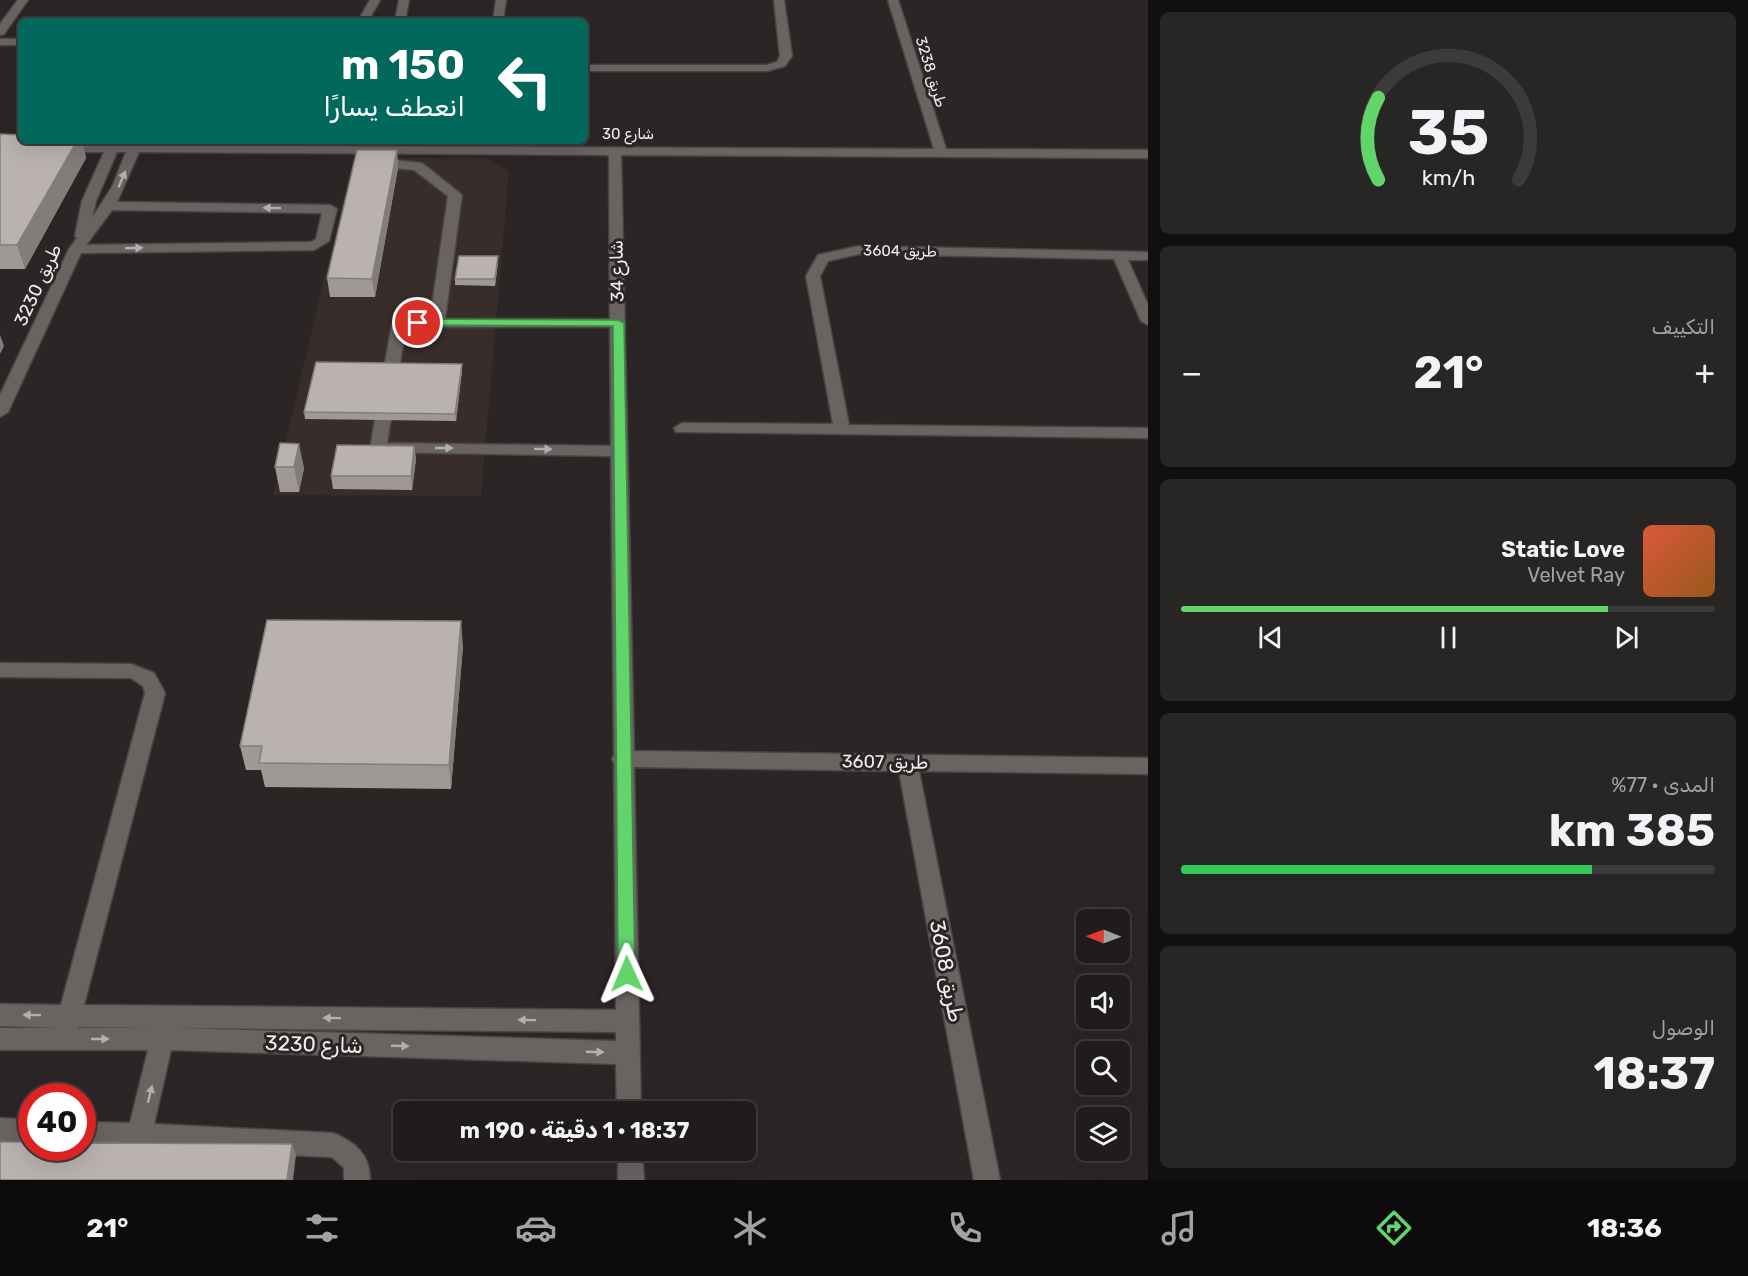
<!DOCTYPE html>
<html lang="ar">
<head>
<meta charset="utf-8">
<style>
  :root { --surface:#201c1c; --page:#282525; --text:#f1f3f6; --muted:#a2a1a3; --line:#3d3a3b; --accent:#61d46a }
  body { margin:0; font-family:Rubik,"Noto Sans Arabic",sans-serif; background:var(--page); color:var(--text); direction:rtl; height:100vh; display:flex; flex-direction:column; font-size:22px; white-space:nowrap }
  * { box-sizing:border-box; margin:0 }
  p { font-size:20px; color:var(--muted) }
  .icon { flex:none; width:33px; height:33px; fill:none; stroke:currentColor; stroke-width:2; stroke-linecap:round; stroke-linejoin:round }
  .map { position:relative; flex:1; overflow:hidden; direction:ltr }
  .side { display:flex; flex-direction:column; gap:12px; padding:12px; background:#120f0f; width:600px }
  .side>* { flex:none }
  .hud { position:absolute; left:18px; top:18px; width:570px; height:126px; border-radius:9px; box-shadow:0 6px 24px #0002,0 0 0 2px var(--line); direction:rtl; background:#00695c; color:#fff; overflow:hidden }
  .needle { width:39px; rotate:271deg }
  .controls { position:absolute; left:1076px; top:909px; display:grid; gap:12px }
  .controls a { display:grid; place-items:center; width:54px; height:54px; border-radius:9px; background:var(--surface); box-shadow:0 6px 24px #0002,0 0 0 2px var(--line); font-size:30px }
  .speed { position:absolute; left:18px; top:1083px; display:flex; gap:12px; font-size:30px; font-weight:700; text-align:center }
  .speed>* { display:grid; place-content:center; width:78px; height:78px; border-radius:50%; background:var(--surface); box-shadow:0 6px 24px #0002,0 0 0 2px var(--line); line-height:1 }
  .speed .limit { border:9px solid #d22; background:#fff; color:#111 }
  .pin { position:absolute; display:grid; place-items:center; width:51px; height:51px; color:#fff; margin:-26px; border:3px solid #fff; border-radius:50%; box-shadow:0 2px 6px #0007 }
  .me { position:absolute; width:66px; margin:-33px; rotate:359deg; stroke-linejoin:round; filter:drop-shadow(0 0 4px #0008) }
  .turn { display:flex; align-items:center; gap:21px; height:126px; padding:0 24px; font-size:27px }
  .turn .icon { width:78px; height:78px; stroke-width:2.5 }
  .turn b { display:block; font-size:42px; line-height:51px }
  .big { font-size:45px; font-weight:700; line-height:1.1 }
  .side .card { flex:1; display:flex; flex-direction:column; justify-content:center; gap:9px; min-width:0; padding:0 21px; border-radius:9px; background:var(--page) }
  .side .dial { align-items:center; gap:0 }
  .dial svg { height:156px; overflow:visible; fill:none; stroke:var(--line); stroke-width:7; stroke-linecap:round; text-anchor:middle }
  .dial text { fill:var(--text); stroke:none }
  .song { display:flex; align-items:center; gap:18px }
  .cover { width:72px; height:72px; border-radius:9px; background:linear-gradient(135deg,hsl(10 70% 55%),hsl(30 70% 35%)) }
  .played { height:6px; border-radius:3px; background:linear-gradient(90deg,var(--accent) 80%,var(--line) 80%) }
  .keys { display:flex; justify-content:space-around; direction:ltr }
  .heat { display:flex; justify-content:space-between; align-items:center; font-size:33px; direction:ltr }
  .charge { height:9px; border-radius:4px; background:linear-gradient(90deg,#34c759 77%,var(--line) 0) }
  .trip { position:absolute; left:393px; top:1101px; width:363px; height:60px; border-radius:9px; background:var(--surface); box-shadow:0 6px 24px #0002,0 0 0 2px var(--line); font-weight:700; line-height:60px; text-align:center; direction:rtl }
  .tab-bar { display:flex; height:96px; justify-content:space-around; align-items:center; background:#0d0b0b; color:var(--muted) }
  .tab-bar .icon { width:42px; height:42px }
  .tab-bar .active { color:var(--accent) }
  .tab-bar b { font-size:27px; color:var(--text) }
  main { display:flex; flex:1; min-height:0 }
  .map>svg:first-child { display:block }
</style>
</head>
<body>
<main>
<section class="side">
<div class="card dial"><svg viewBox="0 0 100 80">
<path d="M14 69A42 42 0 1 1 86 69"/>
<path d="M14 69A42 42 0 0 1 14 27" stroke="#61d46a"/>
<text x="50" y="56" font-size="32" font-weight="700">35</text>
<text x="50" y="72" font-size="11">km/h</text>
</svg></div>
<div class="card"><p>التكييف</p>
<div class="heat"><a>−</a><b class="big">21°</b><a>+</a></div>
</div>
<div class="card">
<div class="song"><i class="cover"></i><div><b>Static Love</b><p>Velvet Ray</p></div></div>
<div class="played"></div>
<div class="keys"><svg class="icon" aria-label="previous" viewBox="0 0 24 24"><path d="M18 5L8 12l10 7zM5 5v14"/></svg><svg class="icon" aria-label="pause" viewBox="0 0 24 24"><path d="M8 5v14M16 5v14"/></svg><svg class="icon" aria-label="next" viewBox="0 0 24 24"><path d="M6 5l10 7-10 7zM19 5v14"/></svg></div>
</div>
<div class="card"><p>المدى · 77%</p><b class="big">385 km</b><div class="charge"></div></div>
<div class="card"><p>الوصول</p><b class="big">18:37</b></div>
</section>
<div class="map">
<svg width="1148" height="1180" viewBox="0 0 1148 1180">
  <rect width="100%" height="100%" fill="#2b2625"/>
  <path fill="#392d2b" d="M353 158H488L509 171 481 496 273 495Z"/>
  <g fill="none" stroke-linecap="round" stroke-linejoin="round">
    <defs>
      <path id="minor" d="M18 0H28L4 34 0 35V24Z
        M370 0H380L368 21H358Z
        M399 0H409L405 21H395Z
        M496 0H506L503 21H493Z
        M774 0H784L792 56 785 66 767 71H585V65H766L777 62 780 56Z
        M888 0H898L946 149 1148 150V158L621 155 634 751 1148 758V774L919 771 1000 1180H974L899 771 634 767 641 1112H617L616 1064 171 1050 154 1124 333 1133C355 1142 370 1154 370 1180H344V1168L332 1157 82 1146V1122L130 1123 148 1050H0V1028H57L0 1026V1004L61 1005 145 693 143 686 131 678 0 677V663L131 664 154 673 165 693 84 1005 616 1010 614 763 612 759 614 755 611 456 372 452 370 448 392 323 399 319H430L448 196 414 170 373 166 367 162 373 158 422 163 462 195 445 319H610L609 155 139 152 117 202 330 205 337 209 329 241 314 250 81 253 8 412 0 417V395L69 249 77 238 75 236 82 201 104 152H61L55 148 57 145 934 149ZM117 152H126L112 187 92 218 96 201ZM112 210 322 213 316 239 311 242 86 245ZM406 327H610L611 446 387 443ZM78 1027H153L77 1028ZM176 1028 616 1032V1041Z
        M0 39H21V45H0Z
        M859 246 1148 252V260H1128L1148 305V325L1141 321 1114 259 859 254 828 261 820 276 849 425 1148 428V438L676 432 674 428 682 423 833 424 806 276 818 255Z
        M0 1118 32 1120V1144L0 1142Z
        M618 1150H642L644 1180H618Z"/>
    </defs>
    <use href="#minor" stroke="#494544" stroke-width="3"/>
    <use href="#minor" fill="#696362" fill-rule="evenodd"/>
  </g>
  <path fill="#9f9996" d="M0 134 21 141H82L86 158 25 269H0Z
    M397 150 398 168 375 297H330L327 278Z
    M498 256V262L495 286 455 285V279Z
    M462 364V371L456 421 305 419 304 412Z
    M280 443 304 468 299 492H280L275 467Z
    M414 446 416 459 412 490 333 489 331 476Z
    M463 646 451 789 265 787 261 770H246L240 746Z"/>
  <path fill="#827d7a" d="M77 141H82L86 158 25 269 17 245Z
    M397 150 398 168 375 297 372 279Z
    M498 256V262L495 286V279Z
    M0 335 4 346 0 354Z
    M462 364V371L456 421 455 414Z
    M299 444 304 468 299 492 294 467Z
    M414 446 416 459 412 490 411 476Z
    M461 621 463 646 451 789 449 765Z
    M292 1144 296 1155 293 1180H287Z"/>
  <path fill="#b9b2af" stroke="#827d7a" stroke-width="1.5" d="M0 134 21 135V141H77L17 245H0Z
    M357 150H397L372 279 327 278Z
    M459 256H498L495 279H455Z
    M316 362 462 364 455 414 304 412Z
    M280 443 299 444 294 467H275Z
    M337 445 414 446 411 476H331Z
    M267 620 461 621 449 765 259 763 262 746H240Z
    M0 1142H32V1148H82V1143L292 1144 287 1180H0Z"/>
  <defs><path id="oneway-solid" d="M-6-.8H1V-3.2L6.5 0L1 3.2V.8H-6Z" transform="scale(1.5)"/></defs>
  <g fill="#b4afaf">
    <use href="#oneway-solid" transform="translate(122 179) rotate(-67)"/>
    <use href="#oneway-solid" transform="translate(272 208) rotate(-179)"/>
    <use href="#oneway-solid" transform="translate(134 248) rotate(-1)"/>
    <use href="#oneway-solid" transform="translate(444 448)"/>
    <use href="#oneway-solid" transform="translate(543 449) rotate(1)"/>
    <use href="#oneway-solid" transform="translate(32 1015) rotate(-179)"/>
    <use href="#oneway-solid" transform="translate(332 1018) rotate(-179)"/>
    <use href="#oneway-solid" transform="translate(527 1020) rotate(-179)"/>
    <use href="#oneway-solid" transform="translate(100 1039)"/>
    <use href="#oneway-solid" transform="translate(400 1046) rotate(2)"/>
    <use href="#oneway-solid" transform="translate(595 1052) rotate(2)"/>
    <use href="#oneway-solid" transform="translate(150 1094) rotate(-76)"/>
  </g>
  <path fill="#61d46a" stroke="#3f8a45" stroke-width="1.5" d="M418 319 618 320 624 323 635 974 633 979 627 981 621 979 618 974 613 326 414 325V320Z"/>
  <g text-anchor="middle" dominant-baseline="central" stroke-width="6" stroke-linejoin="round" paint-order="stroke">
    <g font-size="15" fill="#f2eeee" stroke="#2b2625">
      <text transform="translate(931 72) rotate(73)">طريق 3238</text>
      <text x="628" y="134">شارع 30</text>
      <text transform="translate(900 251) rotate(1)">طريق 3604</text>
    </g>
    <g font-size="18" fill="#f2eeee" stroke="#2b2625">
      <text transform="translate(617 271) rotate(-91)">شارع 34</text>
      <text transform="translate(38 285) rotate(-65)">طريق 3230</text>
      <text transform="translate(885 762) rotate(1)">طريق 3607</text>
    </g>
    <g font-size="21" fill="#f2eeee" stroke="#2b2625">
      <text transform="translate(947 971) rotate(79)">طريق 3608</text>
      <text transform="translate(314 1044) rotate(2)">شارع 3230</text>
    </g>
  </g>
</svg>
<div class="controls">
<a><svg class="needle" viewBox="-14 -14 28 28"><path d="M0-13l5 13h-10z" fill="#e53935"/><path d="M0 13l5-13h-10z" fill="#a2a1a3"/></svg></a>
<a><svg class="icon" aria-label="sound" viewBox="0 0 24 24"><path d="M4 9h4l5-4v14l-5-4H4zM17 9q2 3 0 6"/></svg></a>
<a><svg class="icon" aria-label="search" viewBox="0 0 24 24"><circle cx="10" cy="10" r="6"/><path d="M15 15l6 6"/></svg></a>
<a><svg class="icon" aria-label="layers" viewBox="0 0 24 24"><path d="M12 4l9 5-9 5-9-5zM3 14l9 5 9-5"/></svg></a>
</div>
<div class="speed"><div class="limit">40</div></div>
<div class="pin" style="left:418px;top:323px;background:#d93025"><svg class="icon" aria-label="arrive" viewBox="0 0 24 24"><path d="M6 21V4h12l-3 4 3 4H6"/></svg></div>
<svg class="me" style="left:627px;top:974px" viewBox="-20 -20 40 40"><path d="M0-17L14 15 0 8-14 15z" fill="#61d46a" stroke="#fff" stroke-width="4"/></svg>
<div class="trip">18:37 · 1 دقيقة · 190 m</div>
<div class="hud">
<div class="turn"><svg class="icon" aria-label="left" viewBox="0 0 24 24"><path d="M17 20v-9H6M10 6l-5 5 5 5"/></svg><div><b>150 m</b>انعطف يسارًا</div></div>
</div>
</div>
</main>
<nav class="tab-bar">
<b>18:36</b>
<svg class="icon active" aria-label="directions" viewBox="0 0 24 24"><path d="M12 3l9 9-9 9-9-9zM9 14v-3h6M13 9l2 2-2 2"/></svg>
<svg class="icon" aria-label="music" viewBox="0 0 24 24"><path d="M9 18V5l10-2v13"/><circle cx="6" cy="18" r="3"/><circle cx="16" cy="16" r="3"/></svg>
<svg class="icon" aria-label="phone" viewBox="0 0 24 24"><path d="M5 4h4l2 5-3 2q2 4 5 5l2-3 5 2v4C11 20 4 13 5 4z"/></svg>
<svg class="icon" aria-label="climate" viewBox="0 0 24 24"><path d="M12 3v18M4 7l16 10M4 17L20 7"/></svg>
<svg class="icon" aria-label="car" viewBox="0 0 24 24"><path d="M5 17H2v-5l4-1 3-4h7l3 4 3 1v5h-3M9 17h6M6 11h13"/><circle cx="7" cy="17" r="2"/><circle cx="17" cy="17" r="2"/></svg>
<svg class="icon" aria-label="filters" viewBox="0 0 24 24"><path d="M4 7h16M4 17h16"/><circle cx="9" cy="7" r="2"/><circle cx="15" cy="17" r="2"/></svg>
<b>21°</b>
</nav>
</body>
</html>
